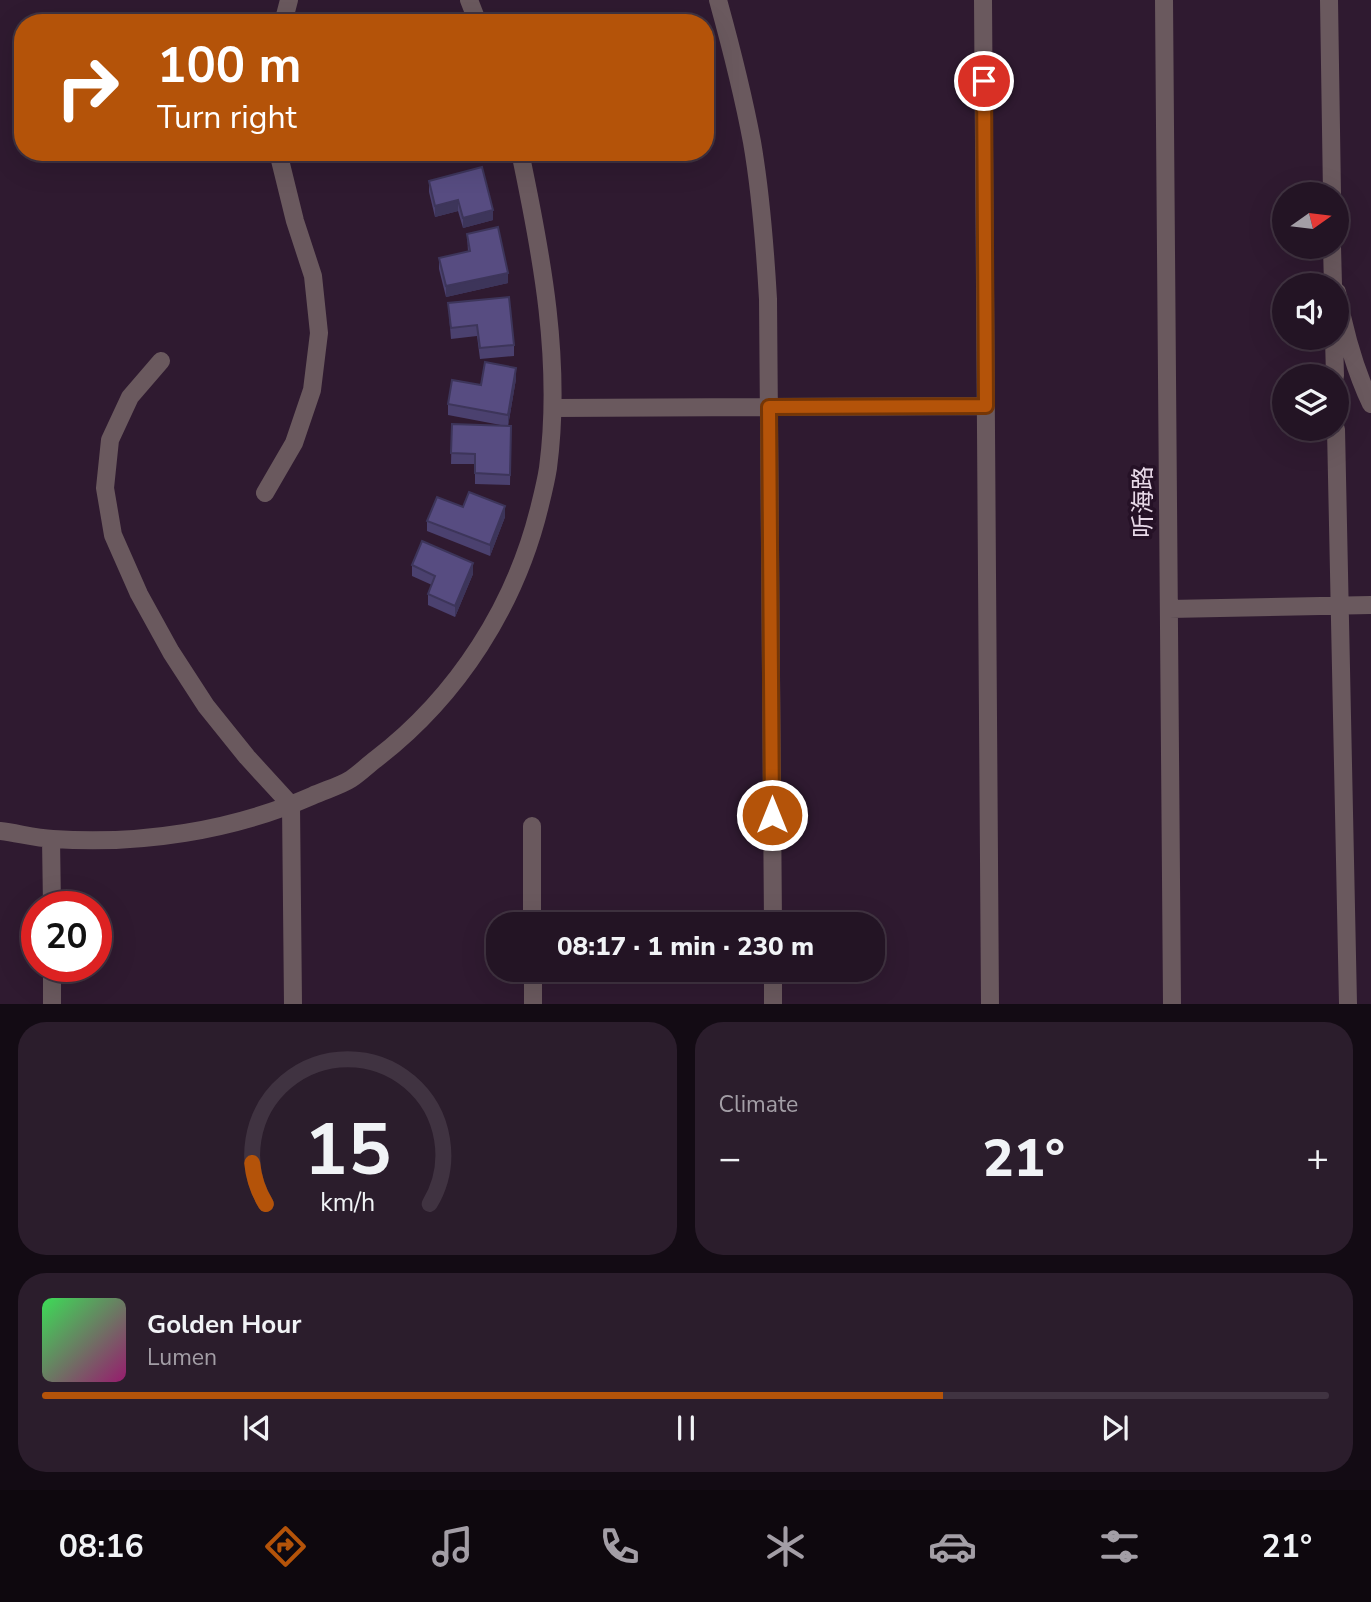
<!DOCTYPE html>
<html lang="en">
<head>
<meta charset="utf-8">
<style>
  :root { --surface:#231424; --page:#2b1d2c; --text:#f1f3f6; --muted:#a39ea6; --line:#403341; --accent:#b45309 }
  body { margin:0; font-family:"Nunito Sans","Noto Sans SC",sans-serif; background:var(--page); color:var(--text); height:100vh; display:flex; flex-direction:column; font-size:26px; white-space:nowrap }
  * { box-sizing:border-box; margin:0 }
  p { font-size:23px; color:var(--muted) }
  .icon { flex:none; width:38px; height:38px; fill:none; stroke:currentColor; stroke-width:2; stroke-linecap:round; stroke-linejoin:round }
  .map { position:relative; height:1004px; overflow:hidden }
  .panel { display:flex; flex-direction:column; gap:18px; padding:18px; background:#130b14; flex:1 }
  .panel>* { flex:none }
  .guide { position:absolute; left:14px; top:14px; width:700px; height:147px; border-radius:28px; box-shadow:0 7px 28px #0002,0 0 0 2px var(--line); background:#b45309; color:#fff; overflow:hidden }
  .needle { width:46px; rotate:76deg }
  .controls { position:absolute; left:1272px; top:182px; display:grid; gap:14px }
  .controls a { display:grid; place-items:center; width:77px; height:77px; border-radius:50%; background:var(--surface); box-shadow:0 7px 28px #0002,0 0 0 2px var(--line); font-size:35px }
  .speed { position:absolute; left:21px; top:891px; display:flex; gap:14px; font-size:35px; font-weight:700; text-align:center }
  .speed>* { display:grid; place-content:center; width:91px; height:91px; border-radius:50%; background:var(--surface); box-shadow:0 7px 28px #0002,0 0 0 2px var(--line); line-height:1 }
  .speed .limit { border:10px solid #d22; background:#fff; color:#111 }
  .pin { position:absolute; display:grid; place-items:center; width:60px; height:60px; color:#fff; margin:-30px; border:4px solid #fff; border-radius:50%; box-shadow:0 2px 7px #0007 }
  .me { position:absolute; width:77px; margin:-38px; rotate:0deg; stroke-linejoin:round; filter:drop-shadow(0 0 5px #0008) }
  .turn { display:flex; align-items:center; gap:24px; height:147px; padding:0 28px; font-size:32px }
  .turn .icon { width:91px; height:91px; stroke-width:2.5 }
  .turn b { display:block; font-size:49px; line-height:60px }
  .big { font-size:52px; font-weight:800; line-height:1.1 }
  .panel .card { flex:1; display:flex; flex-direction:column; justify-content:center; gap:10px; min-width:0; padding:0 24px; border-radius:28px; background:var(--page) }
  .panel .dial { align-items:center; gap:0 }
  .dial svg { height:182px; overflow:visible; fill:none; stroke:var(--line); stroke-width:7; stroke-linecap:round; text-anchor:middle }
  .dial text { fill:var(--text); stroke:none }
  .song { display:flex; align-items:center; gap:21px }
  .cover { width:84px; height:84px; border-radius:10px; background:linear-gradient(135deg,hsl(130 70% 55%),hsl(320 70% 35%)) }
  .played { height:7px; border-radius:4px; background:linear-gradient(90deg,var(--accent) 70%,var(--line) 70%) }
  .keys { display:flex; justify-content:space-around; direction:ltr }
  .heat { display:flex; justify-content:space-between; align-items:center; font-size:38px; direction:ltr }
  .panel .tiles { flex:1; display:grid; gap:18px; grid-template-columns:1fr 1fr }
  .card:last-child { grid-column:span 2 }
  .trip { position:absolute; left:486px; top:912px; width:399px; height:70px; border-radius:28px; background:var(--surface); box-shadow:0 7px 28px #0002,0 0 0 2px var(--line); font-weight:800; line-height:70px; text-align:center }
  .tab-bar { display:flex; height:112px; justify-content:space-around; align-items:center; background:#0e080e; color:var(--muted) }
  .tab-bar .icon { width:49px; height:49px }
  .tab-bar .active { color:var(--accent) }
  .tab-bar b { font-size:32px; color:var(--text) }
  .map>svg:first-child { display:block }
</style>
</head>
<body>
<div class="map">
<svg width="1371" height="1004" viewBox="0 0 1371 1004">
  <rect width="100%" height="100%" fill="#2f1a30"/>
  <g fill="none" stroke-linecap="round" stroke-linejoin="round">
    <path stroke="#6a595e" stroke-width="18" d="M469 0 478 23
      M718 0C731 47 743 94 752 142 761 194 765 247 768 299L773 924
      M983 0 990 1004
      M1164 0 1172 1004
      M1329 0 1332 194
      M283 23 289 0
      M1332 247 1333 285
      M1337 292C1344 330 1354 368 1371 404
      M1334 338 1335 376
      M161 361 130 397 110 440 105 488 113 535 139 594 171 652 206 706 247 757 291 805 293 1004
      M554 408 986 406
      M1336 429 1348 1004
      M265 493 294 443 312 390 319 333 313 276 295 221 278 152
      M1169 609 1371 605
      M532 826V924
      M0 831C17 833 35 838 53 839 140 845 232 831 312 796 325 790 340 786 351 779 360 773 368 765 376 759 458 696 516 605 540 505 543 493 546 481 548 468 562 362 542 256 520 152
      M51 839 52 906
      M52 966V1004
      M533 970V1004
      M773 970V1004"/>
  </g>
  <path fill="#4b416f" d="M429 181 493 220 463 228 458 211 435 217 429 192Z
    M467 234 508 283 446 297 439 269V258L468 252Z
    M448 303 514 345V356L480 359 477 336 451 339Z
    M516 379 508 426H511L510 485 475 484V464H451L452 424 506 426 448 415V404L481 385Z
    M463 507 505 517 490 556 427 531V521Z
    M412 565 473 574 455 617 428 605V594L432 585 412 576Z"/>
  <path fill="#3d355a" d="M458 200V211L435 217V206Z
    M493 210V220L463 228V218Z
    M508 273V283L446 297V286Z
    M516 368V379L508 426V415Z
    M505 506V517L490 556V545Z
    M473 563V574L455 617V606Z"/>
  <path fill="#574c81" stroke="#3d355a" stroke-width="2" d="M482 167 493 210 463 218 458 200 435 206 429 181Z
    M498 227 508 273 446 286 439 258 470 251 467 234Z
    M509 297 514 345 480 348 477 325 451 328 448 303Z
    M485 362 516 368 508 415 448 404 452 380 481 385Z
    M452 424 511 426 510 475 475 473V454L451 453Z
    M469 492 505 506 490 545 427 521 437 497 463 507Z
    M422 541 473 563 455 606 428 594 435 576 412 565Z"/>
  <g fill="none" stroke-linecap="round" stroke-linejoin="round">
    <defs>
      <path id="route" d="M772 815 769 407 986 406 984 81"/>
    </defs>
    <use href="#route" stroke="#753606" stroke-width="18"/>
    <use href="#route" stroke="#b45309" stroke-width="12"/>
  </g>
  <g text-anchor="middle" dominant-baseline="central" stroke-width="7" stroke-linejoin="round" paint-order="stroke">
    <g font-size="24" fill="#e8d9e8" stroke="#251126">
      <text transform="translate(1143 502) rotate(-90)">听海路</text>
    </g>
  </g>
</svg>
<div class="controls">
<a><svg class="needle" viewBox="-14 -14 28 28"><path d="M0-13l5 13h-10z" fill="#e53935"/><path d="M0 13l5-13h-10z" fill="#a39ea6"/></svg></a>
<a><svg class="icon" aria-label="sound" viewBox="0 0 24 24"><path d="M4 9h4l5-4v14l-5-4H4zM17 9q2 3 0 6"/></svg></a>
<a><svg class="icon" aria-label="layers" viewBox="0 0 24 24"><path d="M12 4l9 5-9 5-9-5zM3 14l9 5 9-5"/></svg></a>
</div>
<div class="speed"><div class="limit">20</div></div>
<div class="pin" style="left:984px;top:81px;background:#d93025"><svg class="icon" aria-label="arrive" viewBox="0 0 24 24"><path d="M6 21V4h12l-3 4 3 4H6"/></svg></div>
<svg class="me" style="left:772px;top:815px" viewBox="-20 -20 40 40"><circle r="17" fill="#b45309" stroke="#fff" stroke-width="3"/><path d="M0-11L8 9 0 5-8 9z" fill="#fff"/></svg>
<div class="trip">08:17 · 1 min · 230 m</div>
<div class="guide">
<div class="turn"><svg class="icon" aria-label="right" viewBox="0 0 24 24"><path d="M7 20v-9h11M14 6l5 5-5 5"/></svg><div><b>100 m</b>Turn right</div></div>
</div>
</div>
<section class="panel">
<div class="tiles">
<div class="card dial"><svg viewBox="0 0 100 80">
<path d="M14 69A42 42 0 1 1 86 69"/>
<path d="M14 69A42 42 0 0 1 8 51" stroke="#b45309"/>
<text x="50" y="56" font-size="32" font-weight="700">15</text>
<text x="50" y="72" font-size="11">km/h</text>
</svg></div>
<div class="card"><p>Climate</p>
<div class="heat"><a>−</a><b class="big">21°</b><a>+</a></div>
</div>
<div class="card">
<div class="song"><i class="cover"></i><div><b>Golden Hour</b><p>Lumen</p></div></div>
<div class="played"></div>
<div class="keys"><svg class="icon" aria-label="previous" viewBox="0 0 24 24"><path d="M18 5L8 12l10 7zM5 5v14"/></svg><svg class="icon" aria-label="pause" viewBox="0 0 24 24"><path d="M8 5v14M16 5v14"/></svg><svg class="icon" aria-label="next" viewBox="0 0 24 24"><path d="M6 5l10 7-10 7zM19 5v14"/></svg></div>
</div>
</div>
</section>
<nav class="tab-bar">
<b>08:16</b>
<svg class="icon active" aria-label="directions" viewBox="0 0 24 24"><path d="M12 3l9 9-9 9-9-9zM9 14v-3h6M13 9l2 2-2 2"/></svg>
<svg class="icon" aria-label="music" viewBox="0 0 24 24"><path d="M9 18V5l10-2v13"/><circle cx="6" cy="18" r="3"/><circle cx="16" cy="16" r="3"/></svg>
<svg class="icon" aria-label="phone" viewBox="0 0 24 24"><path d="M5 4h4l2 5-3 2q2 4 5 5l2-3 5 2v4C11 20 4 13 5 4z"/></svg>
<svg class="icon" aria-label="climate" viewBox="0 0 24 24"><path d="M12 3v18M4 7l16 10M4 17L20 7"/></svg>
<svg class="icon" aria-label="car" viewBox="0 0 24 24"><path d="M5 17H2v-5l4-1 3-4h7l3 4 3 1v5h-3M9 17h6M6 11h13"/><circle cx="7" cy="17" r="2"/><circle cx="17" cy="17" r="2"/></svg>
<svg class="icon" aria-label="filters" viewBox="0 0 24 24"><path d="M4 7h16M4 17h16"/><circle cx="9" cy="7" r="2"/><circle cx="15" cy="17" r="2"/></svg>
<b>21°</b>
</nav>
</body>
</html>
